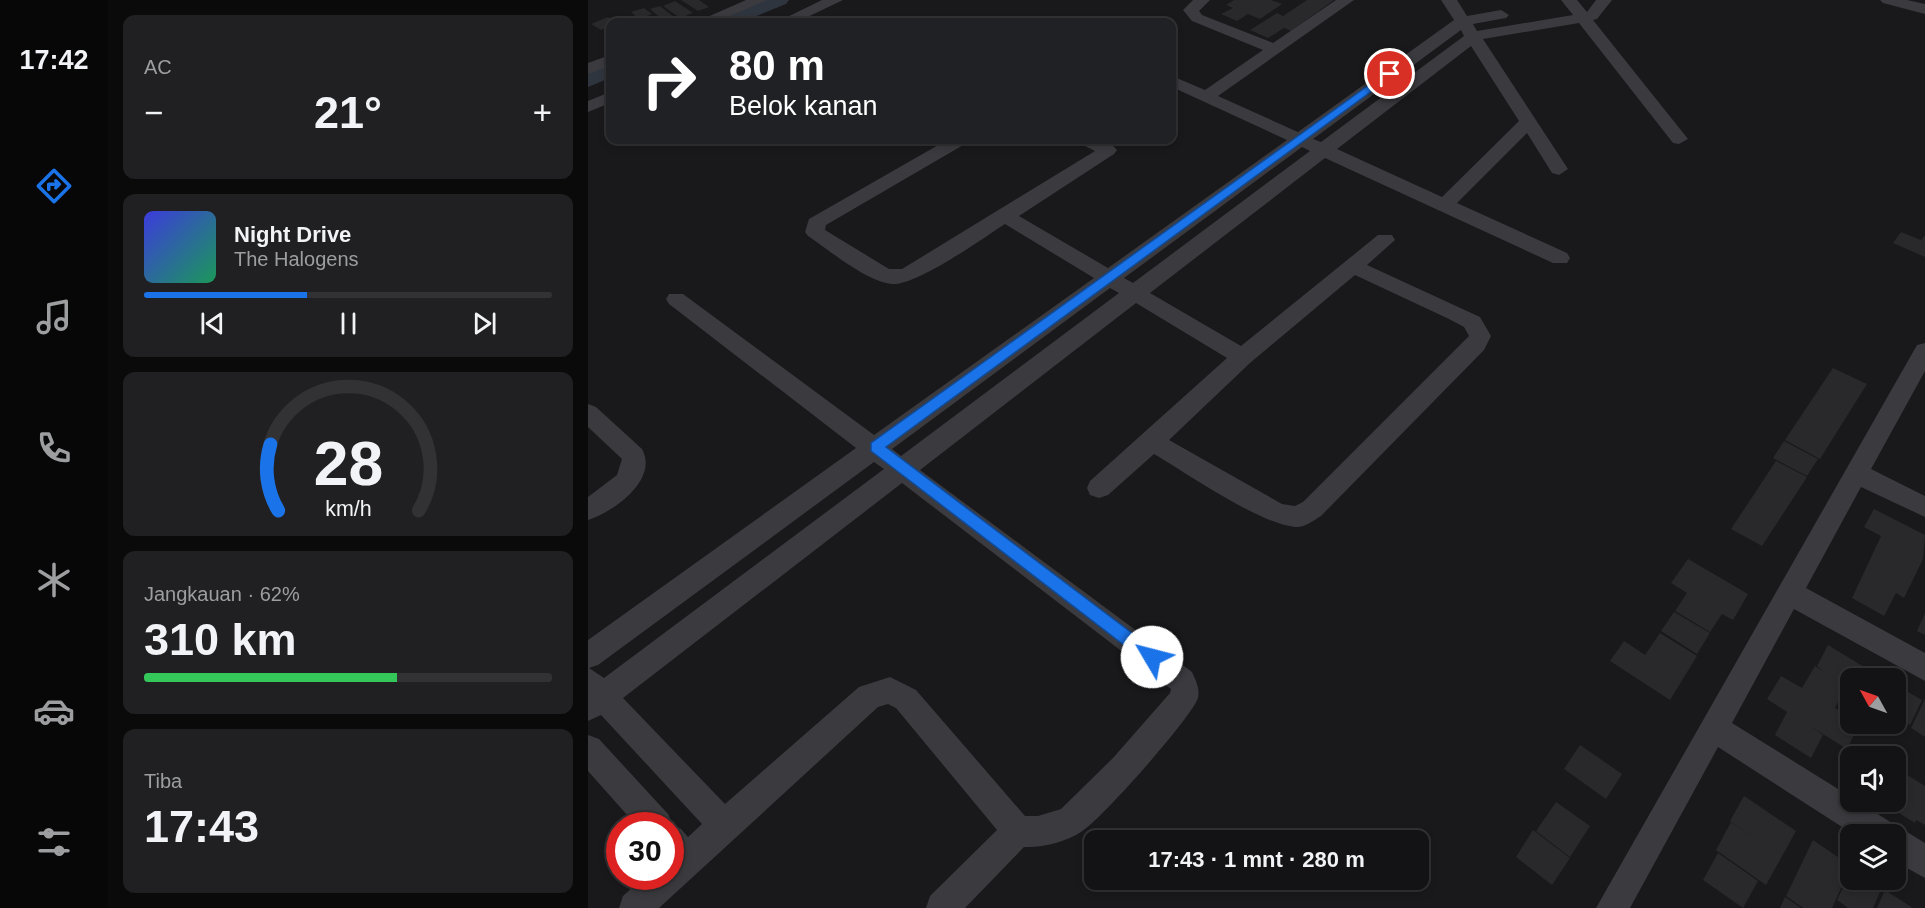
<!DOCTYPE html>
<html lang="id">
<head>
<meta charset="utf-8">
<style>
  :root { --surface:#131214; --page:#202022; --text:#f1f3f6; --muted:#9d9ea0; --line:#323234; --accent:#1a73e8 }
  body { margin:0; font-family:Arial,sans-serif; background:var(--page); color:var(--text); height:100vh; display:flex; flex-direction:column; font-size:22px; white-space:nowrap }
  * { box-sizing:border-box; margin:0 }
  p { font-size:20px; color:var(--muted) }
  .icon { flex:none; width:33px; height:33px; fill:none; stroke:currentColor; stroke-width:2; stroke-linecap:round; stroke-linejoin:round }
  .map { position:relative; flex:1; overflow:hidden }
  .panel { display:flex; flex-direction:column; gap:15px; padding:15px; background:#0a0a0b; width:480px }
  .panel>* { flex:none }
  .hud { position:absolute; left:18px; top:18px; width:570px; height:126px; border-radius:12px; box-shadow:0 3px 9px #0003,0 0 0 2px var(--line); background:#202124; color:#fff; overflow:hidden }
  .needle { width:39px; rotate:310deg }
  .controls { position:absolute; left:1252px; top:668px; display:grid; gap:12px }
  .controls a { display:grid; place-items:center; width:66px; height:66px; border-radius:12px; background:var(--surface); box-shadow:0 3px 9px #0003,0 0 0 2px var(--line); font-size:30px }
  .speed { position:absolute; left:18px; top:812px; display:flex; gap:12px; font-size:30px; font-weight:700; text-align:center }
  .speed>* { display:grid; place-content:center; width:78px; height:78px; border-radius:50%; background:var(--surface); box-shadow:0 3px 9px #0003,0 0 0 2px var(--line); line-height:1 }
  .speed .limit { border:9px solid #d22; background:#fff; color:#111 }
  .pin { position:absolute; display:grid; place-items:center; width:51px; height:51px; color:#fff; margin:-26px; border:3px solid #fff; border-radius:50%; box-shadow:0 2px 6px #0007 }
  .me { position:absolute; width:66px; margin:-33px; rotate:307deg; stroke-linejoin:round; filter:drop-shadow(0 0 4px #0008) }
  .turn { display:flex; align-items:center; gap:21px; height:126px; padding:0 24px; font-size:27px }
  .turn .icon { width:78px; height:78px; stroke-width:2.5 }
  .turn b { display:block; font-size:42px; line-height:51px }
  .big { font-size:45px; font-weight:600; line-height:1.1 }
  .panel .card { flex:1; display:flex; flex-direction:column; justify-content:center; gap:9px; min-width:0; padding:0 21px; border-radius:12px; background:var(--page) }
  .panel .dial { align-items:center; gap:0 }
  .dial svg { height:156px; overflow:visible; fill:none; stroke:var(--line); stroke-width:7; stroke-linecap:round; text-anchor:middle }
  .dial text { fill:var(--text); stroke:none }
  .song { display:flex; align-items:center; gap:18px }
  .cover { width:72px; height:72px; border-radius:9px; background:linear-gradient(135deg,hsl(240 70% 55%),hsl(150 70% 35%)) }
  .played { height:6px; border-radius:3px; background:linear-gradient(90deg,var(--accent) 40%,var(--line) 40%) }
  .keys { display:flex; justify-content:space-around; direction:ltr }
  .heat { display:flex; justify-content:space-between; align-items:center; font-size:33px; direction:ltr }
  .charge { height:9px; border-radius:4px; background:linear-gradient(90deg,#34c759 62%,var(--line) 0) }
  .trip { position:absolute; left:496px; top:830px; width:345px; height:60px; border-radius:12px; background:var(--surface); box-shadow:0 3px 9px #0003,0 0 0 2px var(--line); font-weight:600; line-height:60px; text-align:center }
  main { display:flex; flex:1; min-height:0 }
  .tab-bar { display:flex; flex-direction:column; width:108px; justify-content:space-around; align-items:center; background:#080708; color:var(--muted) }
  .tab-bar .icon { width:42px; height:42px }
  .tab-bar .active { color:var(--accent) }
  .tab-bar b { font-size:27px; color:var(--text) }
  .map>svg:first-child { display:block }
</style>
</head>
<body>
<main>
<nav class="tab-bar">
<b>17:42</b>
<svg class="icon active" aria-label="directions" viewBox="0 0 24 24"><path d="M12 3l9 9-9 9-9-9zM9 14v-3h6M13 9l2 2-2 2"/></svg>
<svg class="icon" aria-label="music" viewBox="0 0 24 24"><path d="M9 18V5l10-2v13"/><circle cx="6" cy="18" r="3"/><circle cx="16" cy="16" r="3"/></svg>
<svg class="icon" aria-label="phone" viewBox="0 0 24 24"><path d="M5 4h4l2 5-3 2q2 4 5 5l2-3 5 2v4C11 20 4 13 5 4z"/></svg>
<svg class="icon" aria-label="climate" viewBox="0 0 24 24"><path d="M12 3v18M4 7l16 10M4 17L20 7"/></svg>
<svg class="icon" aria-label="car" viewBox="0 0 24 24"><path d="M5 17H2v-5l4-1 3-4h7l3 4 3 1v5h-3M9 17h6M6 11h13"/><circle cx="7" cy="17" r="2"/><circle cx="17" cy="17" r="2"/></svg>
<svg class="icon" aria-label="filters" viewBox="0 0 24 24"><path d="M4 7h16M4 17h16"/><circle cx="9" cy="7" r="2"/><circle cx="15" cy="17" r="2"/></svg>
</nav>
<section class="panel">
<div class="card"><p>AC</p>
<div class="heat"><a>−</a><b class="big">21°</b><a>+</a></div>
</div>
<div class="card">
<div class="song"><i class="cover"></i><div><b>Night Drive</b><p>The Halogens</p></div></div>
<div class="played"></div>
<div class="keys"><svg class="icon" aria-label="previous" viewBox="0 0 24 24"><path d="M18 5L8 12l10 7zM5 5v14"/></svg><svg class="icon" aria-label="pause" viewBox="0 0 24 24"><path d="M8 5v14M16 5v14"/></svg><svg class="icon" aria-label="next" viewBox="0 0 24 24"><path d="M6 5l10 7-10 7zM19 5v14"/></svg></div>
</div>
<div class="card dial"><svg viewBox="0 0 100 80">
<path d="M14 69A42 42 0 1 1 86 69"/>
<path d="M14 69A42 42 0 0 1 10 35" stroke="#1a73e8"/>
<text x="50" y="56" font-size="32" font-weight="700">28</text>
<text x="50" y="72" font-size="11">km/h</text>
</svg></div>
<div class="card"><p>Jangkauan · 62%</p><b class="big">310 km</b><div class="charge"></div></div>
<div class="card"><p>Tiba</p><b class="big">17:43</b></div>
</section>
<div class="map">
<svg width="1337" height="908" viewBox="0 0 1337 908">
  <rect width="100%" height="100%" fill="#19181b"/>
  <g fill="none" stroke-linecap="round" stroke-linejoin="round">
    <path fill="#2f353e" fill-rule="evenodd" d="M174 0H201L198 4 154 22H127L130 18Z
      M22 63V78L0 87V72Z"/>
  </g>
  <path fill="#29292c" d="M93 0H111L121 7 110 11Z
    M646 0H683L694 4 672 19 660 14 649 21 633 14 645 8 638 5Z
    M719 0H746L703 31 696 28 680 38 662 30 689 13 695 16Z
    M87 1 105 13 92 18 75 6Z
    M72 6 86 17 76 21 62 9Z
    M56 8 64 14 51 19 43 12Z
    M20 17 28 22H22V27L13 30 3 24Z
    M1313 232 1333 240 1337 235V257L1305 243Z
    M1245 368 1279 384 1232 459 1197 440Z
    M1196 441 1230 459 1219 476 1185 458Z
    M1188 461 1219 477 1174 546 1143 529Z
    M1286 509 1337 535 1335 559 1316 598 1308 593 1296 616 1264 598 1293 536 1276 527Z
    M1100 559 1160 594 1145 620 1134 614 1122 632 1087 611 1099 593 1083 583Z
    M1086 612 1122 633 1109 654 1073 631Z
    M1337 613V635L1329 631Z
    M1072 633 1109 656 1082 700 1022 661 1036 641 1057 655Z
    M1240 645 1281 670 1277 678H1263V687L1259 684 1247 708 1263 718V723H1272L1259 749 1222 726 1235 735 1223 758 1187 735 1199 712 1179 699 1193 676 1214 688 1227 666 1236 672 1229 666Z
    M1308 685 1334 700 1322 725 1308 717Z
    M1337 699V737L1323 728Z
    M992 745 1034 774 1018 799 976 769Z
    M1266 745 1285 756H1263V779L1252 773Z
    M1308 768 1337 786V825L1328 820 1327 823 1292 801H1308Z
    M1156 796 1208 831 1178 885 1128 850 1143 822 1170 840 1142 821Z
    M968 802 1002 826 982 857 948 831Z
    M945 830 982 858 964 885 928 857Z
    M1225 840 1263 866 1244 908H1215L1198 896Z
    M1130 853 1170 881 1155 908 1115 880Z
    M1263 870V879H1282L1294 887 1285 908H1260L1249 900Z
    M1297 890 1325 908H1289Z
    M1197 897 1213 908H1192Z"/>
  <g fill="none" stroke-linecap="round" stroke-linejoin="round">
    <path fill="#3a3a3f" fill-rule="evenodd" d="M158 0H179L128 22H108Z
      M234 0H255L209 22H189Z
      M605 0H622L611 11 614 15 685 43 748 0H766L630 96 710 132 866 20 853 0H869L879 16 913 10 921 15 918 18 885 24 889 31 985 15 973 0H989L999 12 1008 0H1024L1009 19 1005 20 1100 139 1091 144 1085 143 991 23 895 39 980 169 971 175 964 173 939 133 869 203 979 253 982 258 979 263H965L737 158 562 293 653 346 790 235H804L807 240 779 265 892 317 903 336 896 350 733 516C725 521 716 528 707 527 672 524 600 474 566 454L520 495 511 498 502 495 499 488 502 481 639 358 548 303 332 470 604 672C608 681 612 688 610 698 604 717 512 821 493 832 478 842 454 848 436 847L377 908H338L342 896 409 830 308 708 300 704 290 707 71 908H31L35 896 57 876H82V825H48L0 771V735L11 739 80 814 85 825 93 829 100 837 114 824 13 715 0 721V640L268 448 81 304 78 299 81 294H95L286 435 506 278 417 224C394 239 328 286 304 284 278 281 242 251 220 236L217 232 221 219 359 140H380L377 144 238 225 237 230 301 269H314L507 151 493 144 490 140C504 140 520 138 529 150L526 154 431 216 520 268 699 140 584 87V76L617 90 675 50 604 21 595 10ZM873 30 876 36 733 142 725 139ZM883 46 931 121 854 197 749 149ZM714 147 722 151 545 283 536 278ZM767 275 861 319 876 327 881 336 715 502 707 506 694 504 581 440 662 363ZM522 288 531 293 313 456 304 449ZM286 462 296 469 16 678 1 668 10 665ZM314 483 583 689 582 693 525 758 473 809 450 816H437L328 690 302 677 271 687 137 804 35 698Z
      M1292 0H1319L1337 4V14L1295 3Z
      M22 55V66L0 74V63Z
      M22 92V103L0 112V101Z
      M1337 343V371L1283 469 1337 496V517L1273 487 1218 588 1337 653V681L1206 609 1144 723 1263 797V801H1269L1304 823 1306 828 1319 832 1337 843V878L1308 862V834H1265L1130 747 1042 908H1008L1329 345Z
      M0 404 8 407 54 449C71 480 25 512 0 520V497L29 475 34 459 0 427Z"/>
  </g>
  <path fill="#1a73e8" stroke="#114b97" stroke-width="1.5" d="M799 72 807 74 298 447 569 652 572 657 569 662 564 664 558 662 283 451V443Z"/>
</svg>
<div class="controls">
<a><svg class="needle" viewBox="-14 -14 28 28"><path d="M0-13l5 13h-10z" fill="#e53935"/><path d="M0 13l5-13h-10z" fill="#9d9ea0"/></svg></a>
<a><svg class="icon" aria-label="sound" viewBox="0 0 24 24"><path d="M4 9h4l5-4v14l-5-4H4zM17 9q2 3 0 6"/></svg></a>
<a><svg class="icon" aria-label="layers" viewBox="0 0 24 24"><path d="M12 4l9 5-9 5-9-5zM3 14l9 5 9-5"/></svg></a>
</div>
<div class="speed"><div class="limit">30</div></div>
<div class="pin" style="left:802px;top:74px;background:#d93025"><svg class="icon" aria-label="arrive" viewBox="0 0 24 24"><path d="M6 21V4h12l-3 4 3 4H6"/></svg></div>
<svg class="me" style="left:564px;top:657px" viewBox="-20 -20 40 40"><circle r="19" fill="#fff"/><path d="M0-13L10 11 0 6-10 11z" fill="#1a73e8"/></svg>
<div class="trip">17:43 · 1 mnt · 280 m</div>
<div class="hud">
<div class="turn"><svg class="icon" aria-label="right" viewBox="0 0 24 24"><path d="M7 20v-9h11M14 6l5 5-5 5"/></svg><div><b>80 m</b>Belok kanan</div></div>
</div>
</div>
</main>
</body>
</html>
